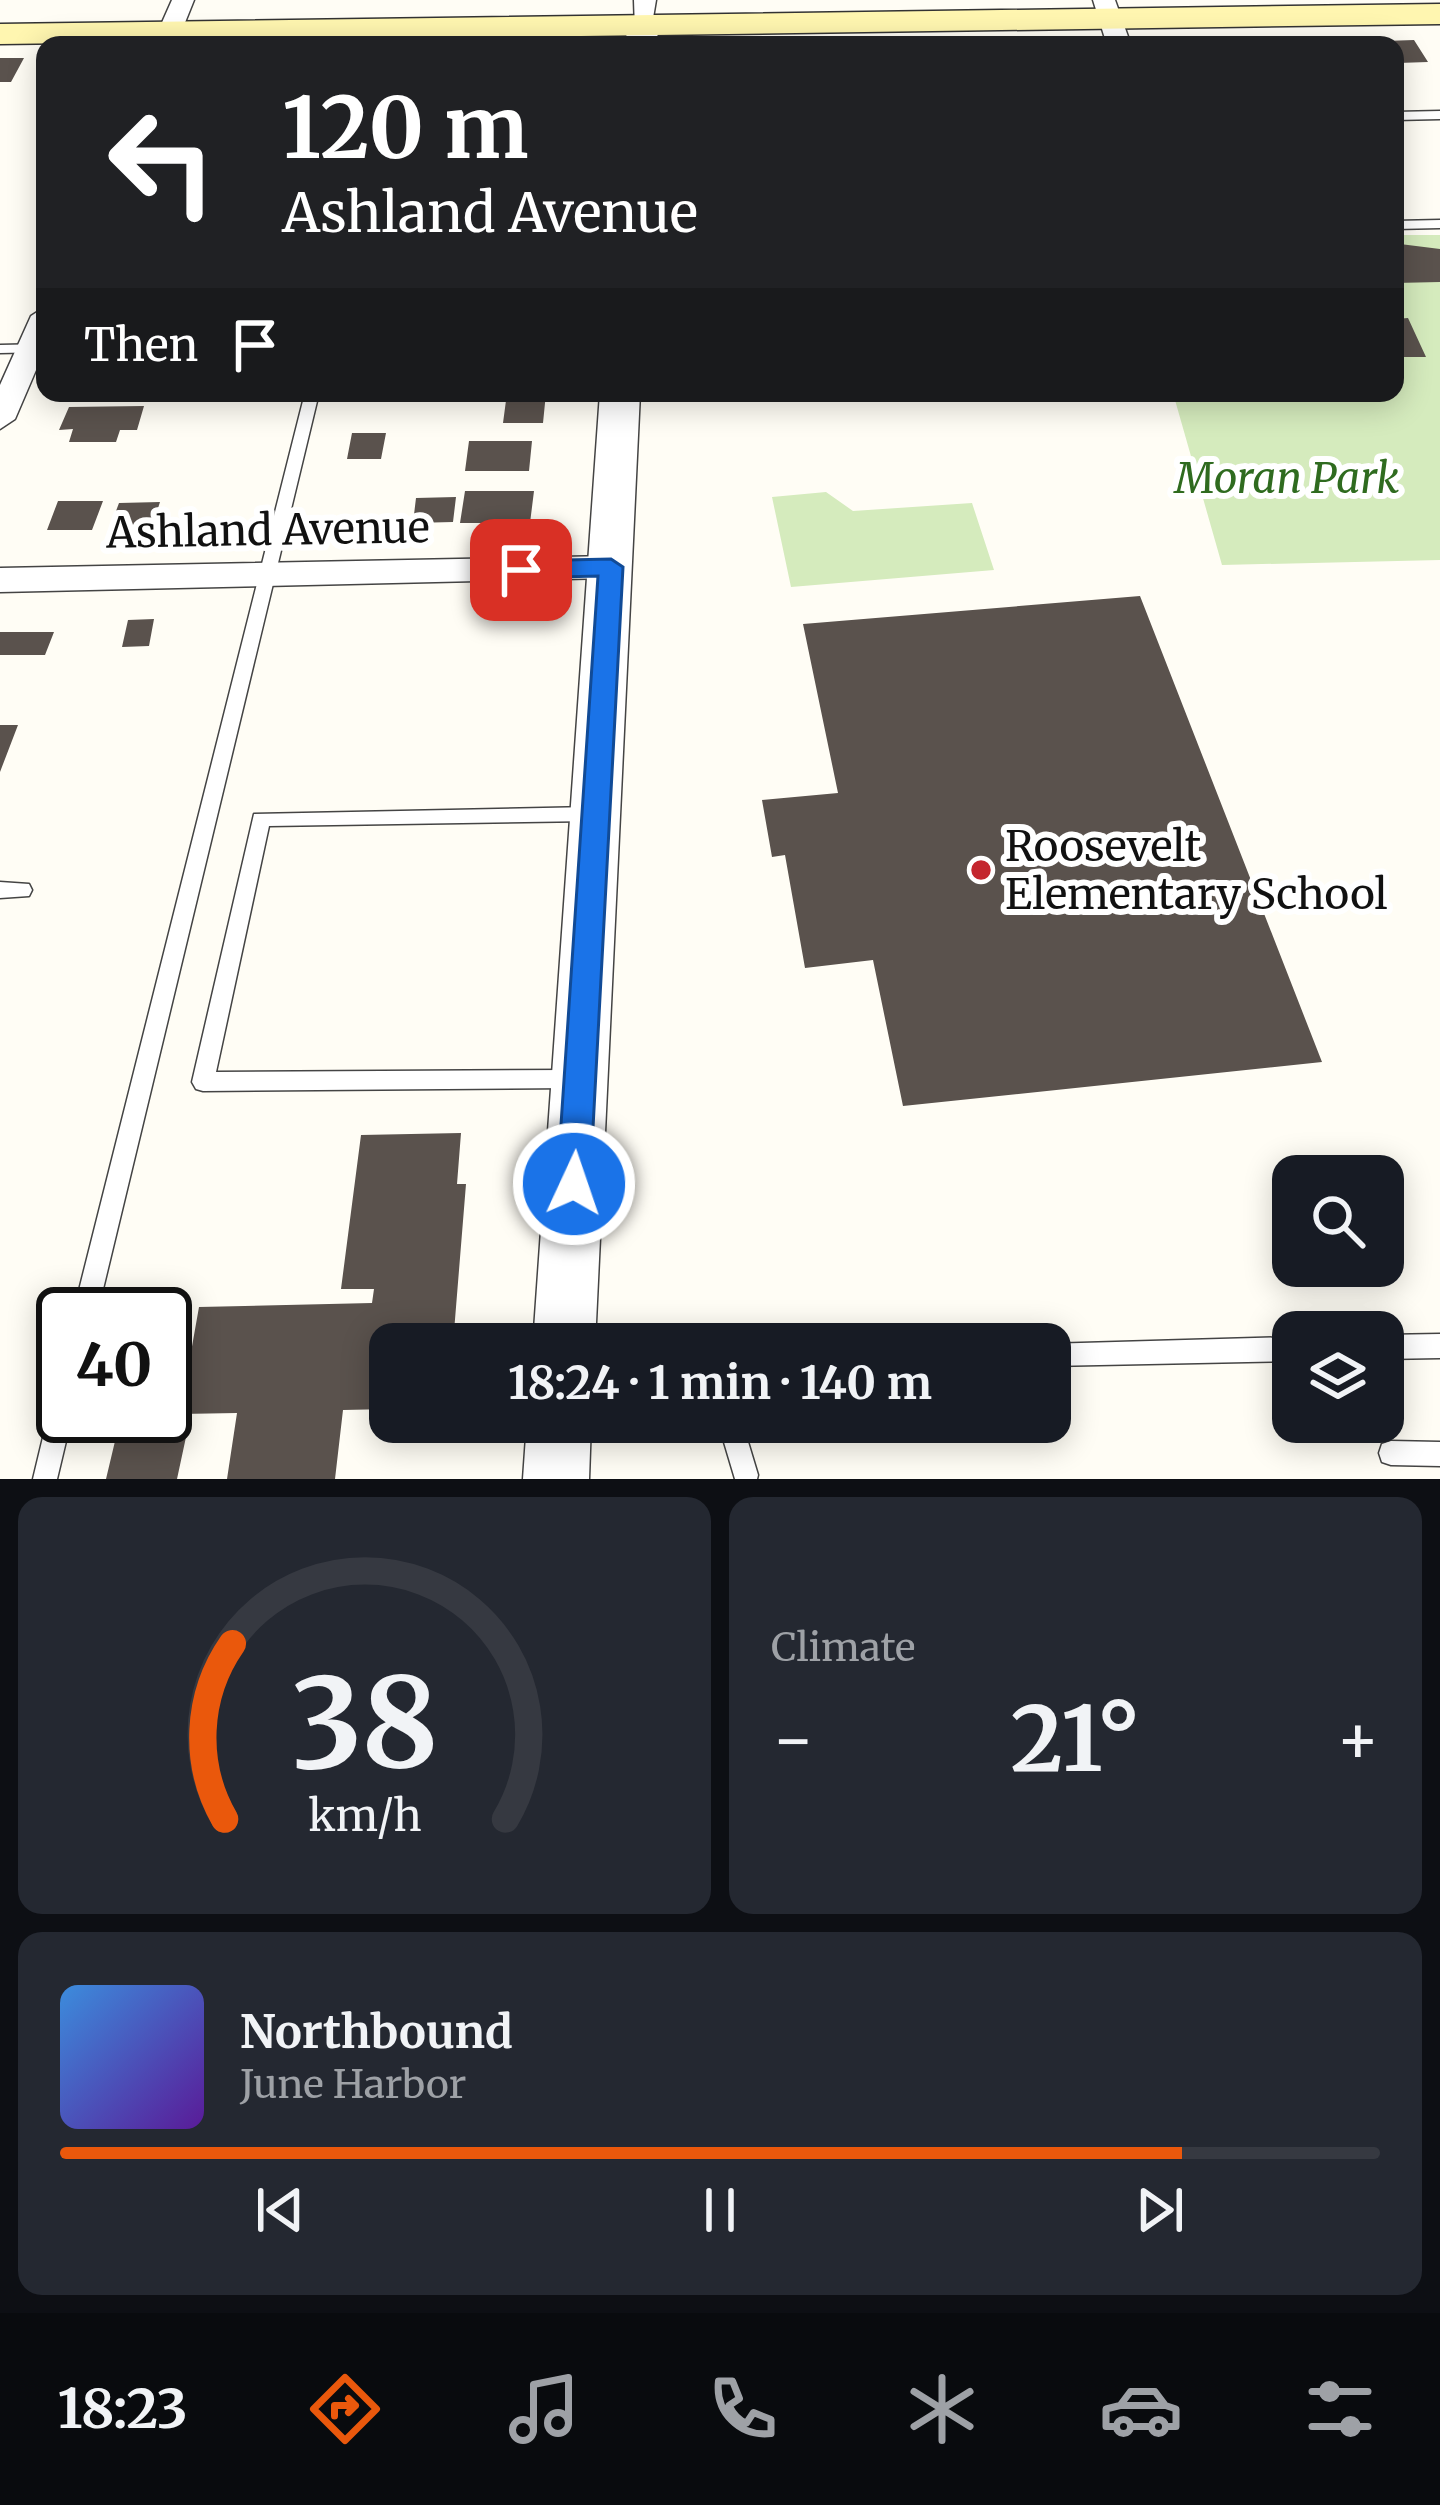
<!DOCTYPE html>
<html lang="en">
<head>
<meta charset="utf-8">
<style>
  :root { --surface:#171b24; --page:#242831; --text:#f1f3f6; --muted:#9ea1a6; --line:#363941; --accent:#ea580c }
  body { margin:0; font-family:Merriweather,serif; background:var(--page); color:var(--text); height:100vh; display:flex; flex-direction:column; font-size:45px; white-space:nowrap }
  * { box-sizing:border-box; margin:0 }
  p { font-size:39px; color:var(--muted) }
  .icon { flex:none; width:66px; height:66px; fill:none; stroke:currentColor; stroke-width:2; stroke-linecap:round; stroke-linejoin:round }
  .map { position:relative; height:1479px; overflow:hidden }
  .sheet { display:flex; flex-direction:column; gap:18px; padding:18px; background:#0d0f14; flex:1 }
  .sheet>* { flex:none }
  .guide { position:absolute; left:36px; top:36px; width:1368px; height:366px; border-radius:24px; box-shadow:0 6px 30px #0003; background:#202124; color:#fff; overflow:hidden }
  .buttons { position:absolute; left:1272px; top:1155px; display:grid; gap:24px }
  .buttons a { display:grid; place-items:center; width:132px; height:132px; border-radius:24px; background:var(--surface); box-shadow:0 6px 30px #0003; font-size:60px }
  .speed { position:absolute; left:36px; top:1287px; display:flex; gap:24px; font-size:60px; font-weight:700; text-align:center }
  .speed>* { display:grid; place-content:center; width:156px; height:156px; border-radius:50%; background:var(--surface); box-shadow:0 6px 30px #0003; line-height:1 }
  .speed .limit { border:6px solid #111; border-radius:18px; background:#fff; color:#111 }
  .pin { position:absolute; display:grid; place-items:center; width:102px; height:102px; color:#fff; margin:-51px; border-radius:24px; box-shadow:0 6px 18px #0006 }
  .me { position:absolute; width:132px; margin:-66px; rotate:3deg; stroke-linejoin:round; filter:drop-shadow(0 0 9px #0008) }
  .turn { display:flex; align-items:center; gap:42px; height:252px; padding:0 48px; font-size:54px }
  .turn .icon { width:156px; height:156px; stroke-width:2.5 }
  .turn b { display:block; font-size:84px; line-height:102px }
  .then { display:flex; align-items:center; height:114px; padding:0 48px; background:#0003; gap:24px; font-size:45px }
  .big { font-size:90px; font-weight:700; line-height:1.1 }
  .sheet .tile { flex:1; display:flex; flex-direction:column; justify-content:center; gap:18px; min-width:0; padding:0 42px; border-radius:24px; background:var(--page) }
  .sheet .dial { align-items:center; gap:0 }
  .dial svg { height:312px; overflow:visible; fill:none; stroke:var(--line); stroke-width:7; stroke-linecap:round; text-anchor:middle }
  .dial text { fill:var(--text); stroke:none }
  .song { display:flex; align-items:center; gap:36px }
  .cover { width:144px; height:144px; border-radius:18px; background:linear-gradient(135deg,hsl(210 70% 55%),hsl(270 70% 35%)) }
  .played { height:12px; border-radius:6px; background:linear-gradient(90deg,var(--accent) 85%,var(--line) 85%) }
  .keys { display:flex; justify-content:space-around; direction:ltr }
  .heat { display:flex; justify-content:space-between; align-items:center; font-size:66px; direction:ltr }
  .sheet .tiles { flex:1; display:grid; gap:18px; grid-template-columns:1fr 1fr }
  .tile:last-child { grid-column:span 2 }
  .trip { position:absolute; left:369px; top:1323px; width:702px; height:120px; border-radius:24px; background:var(--surface); box-shadow:0 6px 30px #0003; font-weight:700; line-height:120px; text-align:center }
  .tabs { display:flex; height:192px; justify-content:space-around; align-items:center; background:#090b0e; color:var(--muted) }
  .tabs .icon { width:84px; height:84px }
  .tabs .selected { color:var(--accent) }
  .tabs b { font-size:54px; color:var(--text) }
  .map>svg:first-child { display:block }
</style>
</head>
<body>
<div class="map">
<svg width="1440" height="1479" viewBox="0 0 1440 1479">
  <rect width="100%" height="100%" fill="#fffdf5"/>
  <path fill="#d5ebbd" d="M1395 235H1440V560L1222 565 1173 393H1395Z
    M826 492 853 511 972 503 994 570 791 587 772 497Z"/>
  <path fill="#5a524d" d="M1414 40 1428 62 1398 63 1395 45 1385 41Z
    M0 58H24L11 82H0Z
    M1395 234 1400 244 1440 249V282L1395 283Z
    M1408 318 1426 357H1395V319Z
    M507 393H546L543 423H503Z
    M144 406 137 430H120L116 442H69L73 429 59 430 69 407Z
    M352 433H386L381 459H347Z
    M469 441H532L529 471H465Z
    M465 491H534L530 523H460Z
    M456 497 453 522 413 523 416 498Z
    M58 501H103L92 530H47Z
    M160 502 152 527H110L119 503Z
    M1140 596 1322 1062 903 1106 873 960 805 968 785 855 772 857 762 800 838 793 803 624Z
    M154 619 149 646 122 647 128 620Z
    M0 632H54L45 655H0Z
    M0 725H18L0 772Z
    M461 1133 457 1184H466L453 1344H390V1409L343 1410 335 1479H227L237 1413 180 1414 199 1307 372 1303 374 1289H341L361 1135Z
    M116 1437H186L177 1479H106Z"/>
  <g fill="none" stroke-linecap="round" stroke-linejoin="round">
    <defs>
      <path id="service" d="M1440 111V119L1395 120V112Z
        M1440 220V228L1395 229V221Z
        M45 344V352L0 353V345Z
        M305 393H319L97 1314H73Z
        M591 807 598 809 600 814 598 819 591 821 269 826 216 1072 572 1070 579 1072 583 1079 579 1086 572 1088 203 1091 196 1089 192 1082 254 814Z
        M0 882 29 884 32 890 29 896 0 898Z
        M1440 1334V1358L1383 1359V1335Z
        M1293 1337V1361L1050 1366V1344H1046Z
        M63 1392V1416H72L57 1479H33L51 1404 54 1395Z
        M718 1422H742L758 1475 757 1479H735Z
        M1391 1441 1440 1442V1466L1391 1465 1382 1462 1379 1453 1382 1444Z"/>
      <path id="minor" d="M172 0H194L176 45H152Z
        M634 0H656L651 30H635Z
        M1093 0H1115L1131 45H1107Z
        M45 307V349L15 419 0 429V385L31 316Z
        M611 556 623 559 627 567 623 575 611 578 0 592V568Z"/>
      <path id="tertiary" d="M643 16 658 25 657 45H625L628 25Z
        M600 393H640L595 1344H533Z
        M527 1422H591L589 1479H523Z"/>
      <path id="secondary" d="M1440 4V24L0 44V24Z"/>
    </defs>
    <use href="#service" stroke="#444" stroke-width="3"/>
    <use href="#minor" stroke="#444" stroke-width="3"/>
    <use href="#tertiary" stroke="#444" stroke-width="3"/>
    <use href="#secondary" stroke="#333" stroke-width="3"/>
    <use href="#service" fill="#fff" fill-rule="evenodd"/>
    <use href="#minor" fill="#fff" fill-rule="evenodd"/>
    <use href="#tertiary" fill="#fff" fill-rule="evenodd"/>
    <use href="#secondary" fill="#fff6b0" fill-rule="evenodd"/>
  </g>
  <path fill="#1a73e8" stroke="#114b97" stroke-width="3" d="M611 559 623 567 590 1184 585 1195 574 1200 562 1195 557 1184 598 576 521 578 509 570 521 561Z"/>
  <circle fill="#c4262e" stroke="#fff" stroke-width="4.5" cx="981" cy="870" r="12"/>
  <g text-anchor="middle" dominant-baseline="central" stroke-width="12" stroke-linejoin="round" paint-order="stroke">
    <g font-size="42" font-style="italic" fill="#2f6b1f" stroke="#fff">
      <text x="1287" y="478">Moran Park</text>
    </g>
    <g font-size="42" fill="#111" stroke="#fff">
      <text transform="translate(268 530) rotate(-1)">Ashland Avenue</text>
    </g>
    <g font-size="42" fill="#111" stroke="#fff" text-anchor="start">
      <text x="1005" y="846">Roosevelt<tspan x="1005" dy="48">Elementary School</tspan></text>
    </g>
  </g>
</svg>
<div class="buttons">
<a><svg class="icon" aria-label="search" viewBox="0 0 24 24"><circle cx="10" cy="10" r="6"/><path d="M15 15l6 6"/></svg></a>
<a><svg class="icon" aria-label="layers" viewBox="0 0 24 24"><path d="M12 4l9 5-9 5-9-5zM3 14l9 5 9-5"/></svg></a>
</div>
<div class="speed"><div class="limit">40</div></div>
<div class="pin" style="left:521px;top:570px;background:#d93025"><svg class="icon" aria-label="arrive" viewBox="0 0 24 24"><path d="M6 21V4h12l-3 4 3 4H6"/></svg></div>
<svg class="me" style="left:574px;top:1184px" viewBox="-20 -20 40 40"><circle r="17" fill="#1a73e8" stroke="#fff" stroke-width="3"/><path d="M0-11L8 9 0 5-8 9z" fill="#fff"/></svg>
<div class="trip">18:24 · 1 min · 140 m</div>
<div class="guide">
<div class="turn"><svg class="icon" aria-label="left" viewBox="0 0 24 24"><path d="M17 20v-9H6M10 6l-5 5 5 5"/></svg><div><b>120 m</b>Ashland Avenue</div></div>
<div class="then">Then<svg class="icon" aria-label="arrive" viewBox="0 0 24 24"><path d="M6 21V4h12l-3 4 3 4H6"/></svg></div>
</div>
</div>
<section class="sheet">
<div class="tiles">
<div class="tile dial"><svg viewBox="0 0 100 80">
<path d="M14 69A42 42 0 1 1 86 69"/>
<path d="M14 69A42 42 0 0 1 16 24" stroke="#ea580c"/>
<text x="50" y="56" font-size="32" font-weight="700">38</text>
<text x="50" y="72" font-size="11">km/h</text>
</svg></div>
<div class="tile"><p>Climate</p>
<div class="heat"><a>−</a><b class="big">21°</b><a>+</a></div>
</div>
<div class="tile">
<div class="song"><i class="cover"></i><div><b>Northbound</b><p>June Harbor</p></div></div>
<div class="played"></div>
<div class="keys"><svg class="icon" aria-label="previous" viewBox="0 0 24 24"><path d="M18 5L8 12l10 7zM5 5v14"/></svg><svg class="icon" aria-label="pause" viewBox="0 0 24 24"><path d="M8 5v14M16 5v14"/></svg><svg class="icon" aria-label="next" viewBox="0 0 24 24"><path d="M6 5l10 7-10 7zM19 5v14"/></svg></div>
</div>
</div>
</section>
<nav class="tabs">
<b>18:23</b>
<svg class="icon selected" aria-label="directions" viewBox="0 0 24 24"><path d="M12 3l9 9-9 9-9-9zM9 14v-3h6M13 9l2 2-2 2"/></svg>
<svg class="icon" aria-label="music" viewBox="0 0 24 24"><path d="M9 18V5l10-2v13"/><circle cx="6" cy="18" r="3"/><circle cx="16" cy="16" r="3"/></svg>
<svg class="icon" aria-label="phone" viewBox="0 0 24 24"><path d="M5 4h4l2 5-3 2q2 4 5 5l2-3 5 2v4C11 20 4 13 5 4z"/></svg>
<svg class="icon" aria-label="climate" viewBox="0 0 24 24"><path d="M12 3v18M4 7l16 10M4 17L20 7"/></svg>
<svg class="icon" aria-label="car" viewBox="0 0 24 24"><path d="M5 17H2v-5l4-1 3-4h7l3 4 3 1v5h-3M9 17h6M6 11h13"/><circle cx="7" cy="17" r="2"/><circle cx="17" cy="17" r="2"/></svg>
<svg class="icon" aria-label="filters" viewBox="0 0 24 24"><path d="M4 7h16M4 17h16"/><circle cx="9" cy="7" r="2"/><circle cx="15" cy="17" r="2"/></svg>
</nav>
</body>
</html>
